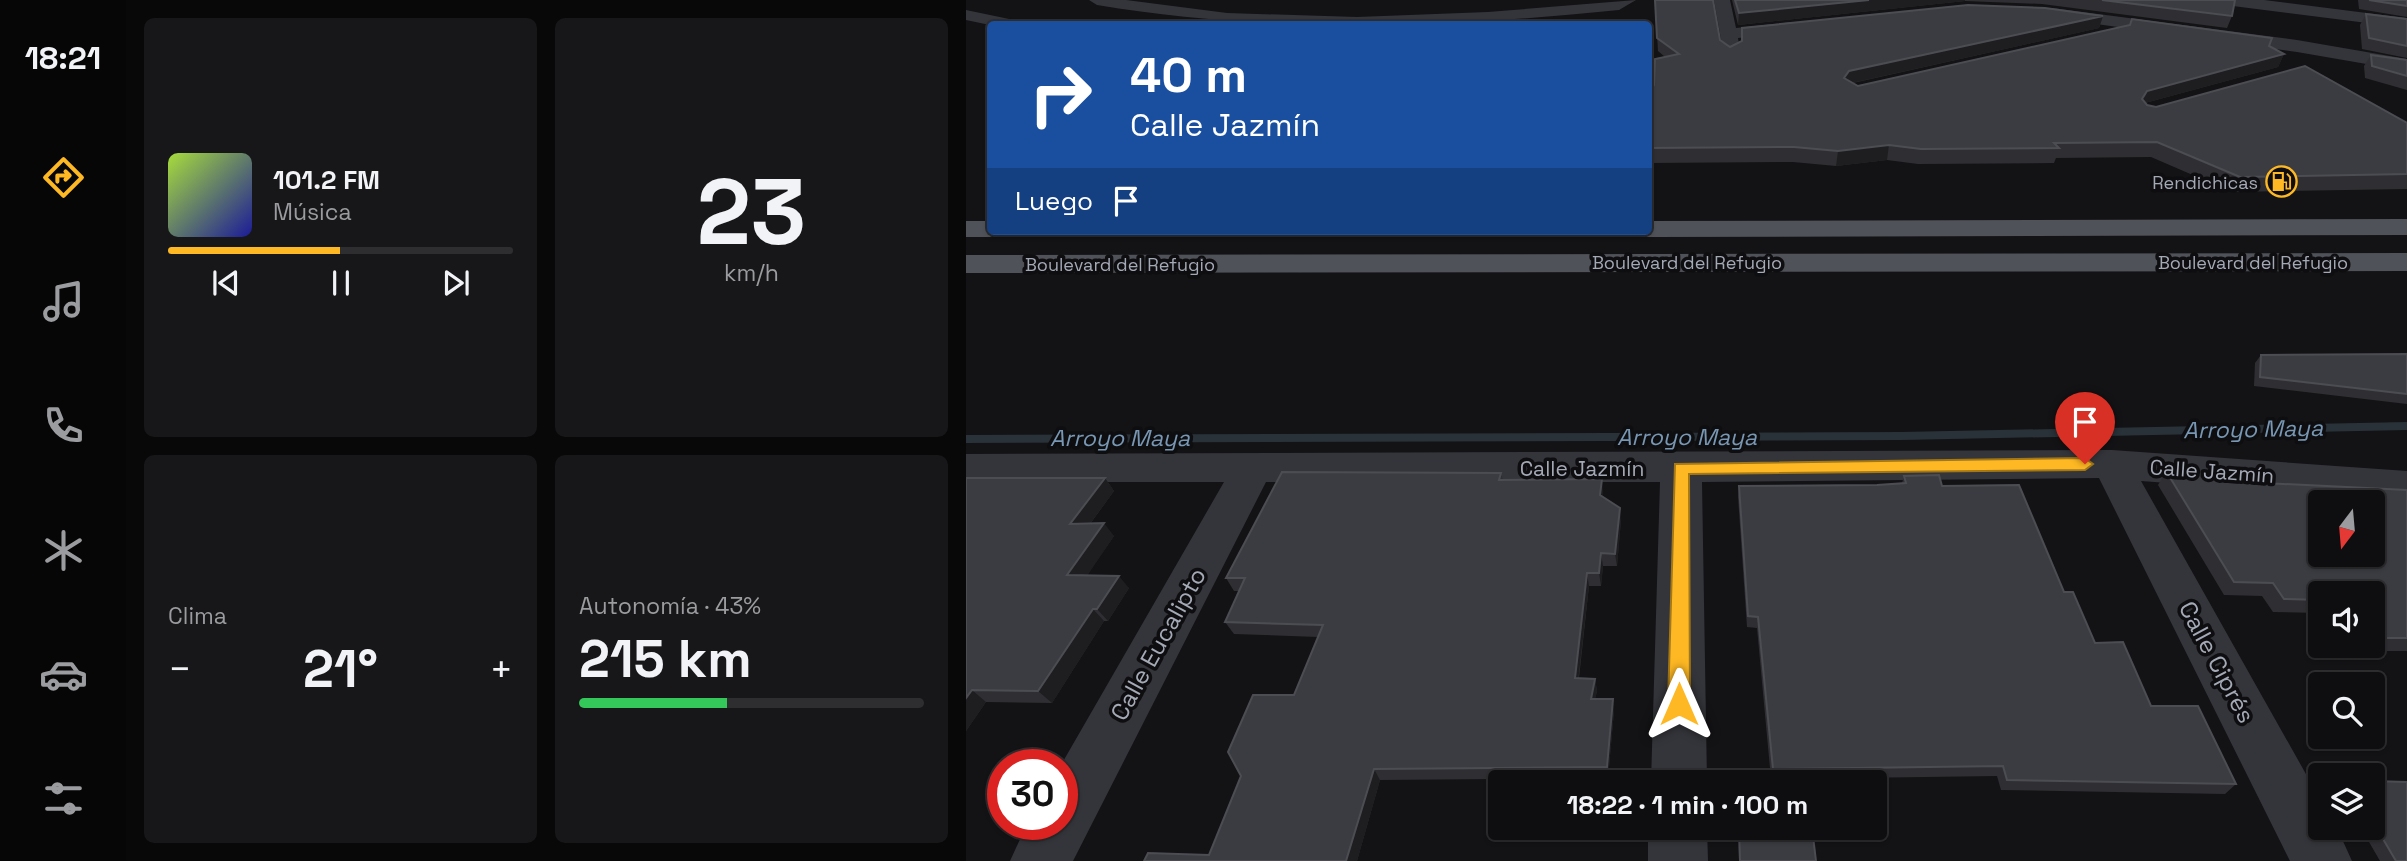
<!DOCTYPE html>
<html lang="es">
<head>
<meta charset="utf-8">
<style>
  :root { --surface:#0e0e10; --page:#171719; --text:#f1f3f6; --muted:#9b9c9f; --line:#2e2e30; --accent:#fdb823 }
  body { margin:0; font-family:"Space Grotesk",sans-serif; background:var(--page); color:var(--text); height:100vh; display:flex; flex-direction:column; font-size:26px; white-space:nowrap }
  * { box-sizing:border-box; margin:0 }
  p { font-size:23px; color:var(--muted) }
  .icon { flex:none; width:38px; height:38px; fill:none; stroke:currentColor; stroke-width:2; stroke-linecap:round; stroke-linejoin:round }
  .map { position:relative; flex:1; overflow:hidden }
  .sheet { display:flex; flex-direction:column; gap:18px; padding:18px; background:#080809; width:840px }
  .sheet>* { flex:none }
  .top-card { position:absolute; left:21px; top:21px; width:665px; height:214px; border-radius:7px; box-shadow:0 2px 5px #0004,0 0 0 2px var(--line); background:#1a4fa0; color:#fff; overflow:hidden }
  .needle { width:46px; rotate:196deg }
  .fabs { position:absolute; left:1342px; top:490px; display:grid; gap:14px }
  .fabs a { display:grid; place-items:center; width:77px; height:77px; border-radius:7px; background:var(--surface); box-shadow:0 2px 5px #0004,0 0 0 2px var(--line); font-size:35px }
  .speed { position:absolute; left:21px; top:749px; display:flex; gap:14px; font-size:35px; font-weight:700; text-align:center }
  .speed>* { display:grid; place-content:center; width:91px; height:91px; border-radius:50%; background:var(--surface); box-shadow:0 2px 5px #0004,0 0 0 2px var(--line); line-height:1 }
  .speed .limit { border:10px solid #d22; background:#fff; color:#111 }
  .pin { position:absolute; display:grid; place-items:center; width:60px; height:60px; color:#fff; margin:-72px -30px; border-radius:50% 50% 50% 0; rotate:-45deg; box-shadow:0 0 7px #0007 }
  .pin .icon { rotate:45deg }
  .me { position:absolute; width:77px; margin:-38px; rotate:0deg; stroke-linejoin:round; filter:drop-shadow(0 0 5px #0008) }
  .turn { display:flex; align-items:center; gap:24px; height:147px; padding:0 28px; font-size:32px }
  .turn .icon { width:91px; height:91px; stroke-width:2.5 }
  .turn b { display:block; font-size:49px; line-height:60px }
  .then { display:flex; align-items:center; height:66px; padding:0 28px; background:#0003; gap:14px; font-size:26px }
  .big { font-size:52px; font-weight:700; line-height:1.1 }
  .sheet .tile { flex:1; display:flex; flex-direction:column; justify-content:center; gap:10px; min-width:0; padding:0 24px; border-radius:10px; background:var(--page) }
  .sheet .dial { align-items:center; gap:0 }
  .dial b { font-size:91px; line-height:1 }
  .song { display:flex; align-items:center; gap:21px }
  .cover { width:84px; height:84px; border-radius:10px; background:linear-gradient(135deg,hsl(80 70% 55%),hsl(240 70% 35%)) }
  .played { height:7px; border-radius:4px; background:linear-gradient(90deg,var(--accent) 50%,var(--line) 50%) }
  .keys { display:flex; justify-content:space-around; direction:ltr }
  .heat { display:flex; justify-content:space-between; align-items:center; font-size:38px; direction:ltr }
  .charge { height:10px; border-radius:5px; background:linear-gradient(90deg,#34c759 43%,var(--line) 0) }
  .sheet .tiles { flex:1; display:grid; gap:18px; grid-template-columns:repeat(2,1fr) }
  .trip { position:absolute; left:522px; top:770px; width:399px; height:70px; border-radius:7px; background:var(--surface); box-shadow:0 2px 5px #0004,0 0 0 2px var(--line); font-weight:700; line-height:70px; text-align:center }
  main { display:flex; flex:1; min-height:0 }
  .tabs { display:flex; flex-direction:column; width:126px; justify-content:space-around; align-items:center; background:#060606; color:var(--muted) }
  .tabs .icon { width:49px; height:49px }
  .tabs .selected { color:var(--accent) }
  .tabs b { font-size:32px; color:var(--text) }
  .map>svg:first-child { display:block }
</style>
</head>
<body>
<main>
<nav class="tabs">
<b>18:21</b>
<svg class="icon selected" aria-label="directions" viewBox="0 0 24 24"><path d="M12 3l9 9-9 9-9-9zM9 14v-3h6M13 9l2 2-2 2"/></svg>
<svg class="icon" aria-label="music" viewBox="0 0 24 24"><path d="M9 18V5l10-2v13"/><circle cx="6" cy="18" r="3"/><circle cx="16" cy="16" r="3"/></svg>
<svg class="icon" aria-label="phone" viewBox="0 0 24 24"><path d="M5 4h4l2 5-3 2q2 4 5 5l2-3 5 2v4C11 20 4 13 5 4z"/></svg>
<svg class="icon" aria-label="climate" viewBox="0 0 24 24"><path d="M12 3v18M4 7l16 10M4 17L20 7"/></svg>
<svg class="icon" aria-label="car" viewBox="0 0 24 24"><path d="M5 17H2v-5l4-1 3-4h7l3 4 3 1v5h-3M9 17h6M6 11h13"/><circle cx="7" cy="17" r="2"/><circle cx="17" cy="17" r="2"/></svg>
<svg class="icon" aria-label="filters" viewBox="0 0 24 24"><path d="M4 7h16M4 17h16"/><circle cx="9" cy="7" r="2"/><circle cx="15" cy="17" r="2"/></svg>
</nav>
<section class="sheet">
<div class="tiles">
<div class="tile">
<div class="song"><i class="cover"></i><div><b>101.2 FM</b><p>Música</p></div></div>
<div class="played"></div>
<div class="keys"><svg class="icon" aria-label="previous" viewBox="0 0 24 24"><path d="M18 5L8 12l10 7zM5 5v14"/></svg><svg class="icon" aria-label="pause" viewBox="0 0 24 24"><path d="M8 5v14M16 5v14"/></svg><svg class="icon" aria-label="next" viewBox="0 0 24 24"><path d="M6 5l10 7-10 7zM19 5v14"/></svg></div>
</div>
<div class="tile dial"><b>23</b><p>km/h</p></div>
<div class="tile"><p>Clima</p>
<div class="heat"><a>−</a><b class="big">21°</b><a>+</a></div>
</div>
<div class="tile"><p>Autonomía · 43%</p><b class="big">215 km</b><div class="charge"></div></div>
</div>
</section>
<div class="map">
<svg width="1441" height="861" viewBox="0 0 1441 861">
  <rect width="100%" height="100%" fill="#131315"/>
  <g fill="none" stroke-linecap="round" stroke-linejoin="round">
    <path fill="#293239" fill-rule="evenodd" d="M1441 422V430L935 440 0 443V435L935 432Z"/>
    <path fill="#34353a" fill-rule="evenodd" d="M748 0H764L770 28 827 22 836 27 827 32 772 38 774 52 772 56H758Z
      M1086 8 1331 40 1441 59V71L1331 52 1080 17 1078 13 1080 9Z
      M0 10 48 20 51 24 24 25 0 20Z
      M1146 450 1441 471V501L1175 481 1354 799V828H1371L1386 861H1324L1133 478 736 482 741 782H685L694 482H300L107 861H44L61 824H96L95 765 258 482H0V454Z
      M682 828H741L742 861H682Z"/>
    <path fill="#34353a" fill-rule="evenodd" d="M123 0H160L261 13 391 17 522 12 670 0 653 10C479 28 304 34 131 5Z
      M1251 0H1298L1440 18 1441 28 1259 5Z"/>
    <path fill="#505259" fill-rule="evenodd" d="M1441 219V235L682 237 669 231H682V221Z
      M0 221H24V231H37L24 237H0Z
      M1441 253V271L0 273V255Z"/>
  </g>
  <path fill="#2f2f33" d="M689 0 754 40 764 47 775 42 776 28 1137 16 1133 28 887 83 892 86 1303 46 1318 54 1312 67 1179 103 1181 105 1190 107 1441 123V189L1266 192 1185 157 1090 158 1088 163 952 164 921 160 870 166 827 162 682 163V92L688 85 699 57 692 51Z
    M766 0H1269L1266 16 1261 28 1076 4 999 1 772 25Z
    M1392 0H1441V17L1393 9Z
    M1400 14 1441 19V58L1396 49 1394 25Z
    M1405 55 1441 60V90L1399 78 1398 66Z
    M1441 352V404L1288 386 1289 363 1295 355 1440 354Z
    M1200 471 1297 483 1441 490V651H1400L1397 646H1407V593H1354V613L1307 612 1296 596 1258 595 1192 485Z
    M535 473 537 480 636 479V496L655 520 651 566H637L635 586H623L613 678 629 679 631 691 629 699 648 711 642 778 414 780 391 861H178L243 855 328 695 352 637 268 634 259 622 274 591H268L260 578Z
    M938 476 976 486 1098 592 1129 643 1185 706 1270 784 1259 794 1035 790 1031 776 816 779 840 782H771V778L805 779 791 628 781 627 772 497 773 486 911 485 936 483Z
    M0 478H139L148 491 124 524 148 536 121 575 163 588 142 621H138L86 703 20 702 0 731Z
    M1407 781 1441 861H1414L1395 828H1407Z
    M772 828H846L850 861H773Z"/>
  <path fill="#1e1e21" d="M903 0H999V1L772 25 773 13Z
    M1137 16 1133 28 881 84 878 78 883 71Z
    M1318 54 1312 67 1175 104 1176 99 1181 91Z
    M923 145 921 160 870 166 872 151Z
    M139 478 148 491 115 536 104 524Z
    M636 479 637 492 635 507 634 495Z
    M654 508 655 520 651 566 649 554Z
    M138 523 148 536 113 588 101 575Z
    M635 553 637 566 635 586 633 573Z
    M621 573 623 586 611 690 609 678Z
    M153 576 163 588 142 621 131 609Z
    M127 609 138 621 86 703 72 691Z
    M629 679 631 691 627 710 625 699Z
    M6 690 20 702 0 731V698Z
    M647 699 648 711 642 778 641 767Z
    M408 769 414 780 391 861H380Z"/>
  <path fill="#3b3c41" stroke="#4c4d53" stroke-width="2" fill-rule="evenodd" d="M689 0H747L754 40 764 47 776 41V28L1002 5 1079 8 1137 16 883 71 878 78 892 86 1164 25 1166 19 1306 38 1303 46 1318 54 1181 91 1176 99 1181 105 1190 107 1339 66 1441 123V174L1274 177 1191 142 1088 143 1093 148 955 149 923 145 872 151 828 147 682 148V92L688 85 689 59 713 54 691 38Z
    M769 0H903L773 13Z
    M1136 0H1269L1266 16Z
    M1403 0H1441V6Z
    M1400 14 1441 19V46L1403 38Z
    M1405 55 1441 60V76L1406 66Z
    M1441 354V394L1294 377 1295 355Z
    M1200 471 1294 478 1297 483 1441 490V638H1414L1407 628V593H1354V600L1318 599 1307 583 1268 582ZM1354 502H1407V555H1354Z
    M316 472 535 473 533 480 636 479 634 495 654 508 649 554 635 553 633 573H621L609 678 629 679 625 699H647L641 767 408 769 380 861H178L182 853 243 855 275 776 262 752 287 695H328L357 625 259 622 279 578H260Z
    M973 475 976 486 1053 485 1098 592H1107L1129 643 1157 642 1185 706H1232L1270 784 1041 780 1037 766 807 769 792 617 782 616 773 486 911 485 940 483 938 476Z
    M0 478H139L104 524 138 523 101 575 153 576 131 609H127L72 691 6 690 0 698Z
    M771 778 840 779V782H772Z
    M1407 781 1441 782V861H1430L1407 822Z
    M773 828H846L850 861H774Z"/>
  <path fill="#fdb823" stroke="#a47817" stroke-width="2" d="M1119 458 1127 464 1119 470 723 474 724 704 721 711 713 714 706 711 702 704 709 464Z"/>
  <defs>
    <symbol id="fuel-ring" viewBox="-11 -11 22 22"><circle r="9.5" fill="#0e0e10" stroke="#fdb823" stroke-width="1.5"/><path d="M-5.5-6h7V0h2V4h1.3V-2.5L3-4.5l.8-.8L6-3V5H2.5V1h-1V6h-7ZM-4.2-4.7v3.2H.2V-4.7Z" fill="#fdb823"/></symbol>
  </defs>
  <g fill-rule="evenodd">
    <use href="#fuel-ring" x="1298" y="164" width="35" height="35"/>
  </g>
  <g text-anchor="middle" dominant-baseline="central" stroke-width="7" stroke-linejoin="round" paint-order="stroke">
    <g font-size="18" fill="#a4a9b6" stroke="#0e0e10" text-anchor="end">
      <text x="1292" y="182">Rendichicas</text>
    </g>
    <g font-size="18" fill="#a4a9b6" stroke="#0e0e10">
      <text x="721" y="262">Boulevard del Refugio</text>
      <text x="1287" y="262">Boulevard del Refugio</text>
      <text x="154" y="264">Boulevard del Refugio</text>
    </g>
    <g font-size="21" fill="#a4a9b6" stroke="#0e0e10">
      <text x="616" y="468">Calle Jazmín</text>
      <text transform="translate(1246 471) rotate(4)">Calle Jazmín</text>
    </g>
    <g font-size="23" font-style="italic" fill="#7897b4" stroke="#0e0e10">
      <text transform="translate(1287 429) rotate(-1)">Arroyo Maya</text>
      <text x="721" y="437">Arroyo Maya</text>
      <text x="154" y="438">Arroyo Maya</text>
    </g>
    <g font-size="24" fill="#a4a9b6" stroke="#0e0e10">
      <text transform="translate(192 644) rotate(-61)">Calle Eucalipto</text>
      <text transform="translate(1251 662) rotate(62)">Calle Ciprés</text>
    </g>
  </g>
</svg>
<div class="fabs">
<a><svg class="needle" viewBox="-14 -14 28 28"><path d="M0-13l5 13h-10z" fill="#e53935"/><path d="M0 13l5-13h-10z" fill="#9b9c9f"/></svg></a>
<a><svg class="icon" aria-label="sound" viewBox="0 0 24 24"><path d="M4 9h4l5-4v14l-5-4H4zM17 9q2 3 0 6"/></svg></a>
<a><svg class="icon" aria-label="search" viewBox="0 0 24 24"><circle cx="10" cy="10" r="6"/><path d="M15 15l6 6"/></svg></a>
<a><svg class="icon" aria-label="layers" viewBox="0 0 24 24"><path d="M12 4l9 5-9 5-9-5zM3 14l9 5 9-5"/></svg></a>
</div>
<div class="speed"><div class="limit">30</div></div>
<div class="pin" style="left:1119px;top:464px;background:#d93025"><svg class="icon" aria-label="arrive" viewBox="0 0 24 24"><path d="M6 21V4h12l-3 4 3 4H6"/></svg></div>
<svg class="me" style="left:713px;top:704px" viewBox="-20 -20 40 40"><path d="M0-17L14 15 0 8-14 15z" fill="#fdb823" stroke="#fff" stroke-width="4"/></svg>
<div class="trip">18:22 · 1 min · 100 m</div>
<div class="top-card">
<div class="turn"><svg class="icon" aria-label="right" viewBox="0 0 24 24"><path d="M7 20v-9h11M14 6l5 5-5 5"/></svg><div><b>40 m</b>Calle Jazmín</div></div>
<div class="then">Luego<svg class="icon" aria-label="arrive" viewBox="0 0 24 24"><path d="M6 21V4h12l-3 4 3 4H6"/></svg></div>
</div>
</div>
</main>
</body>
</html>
